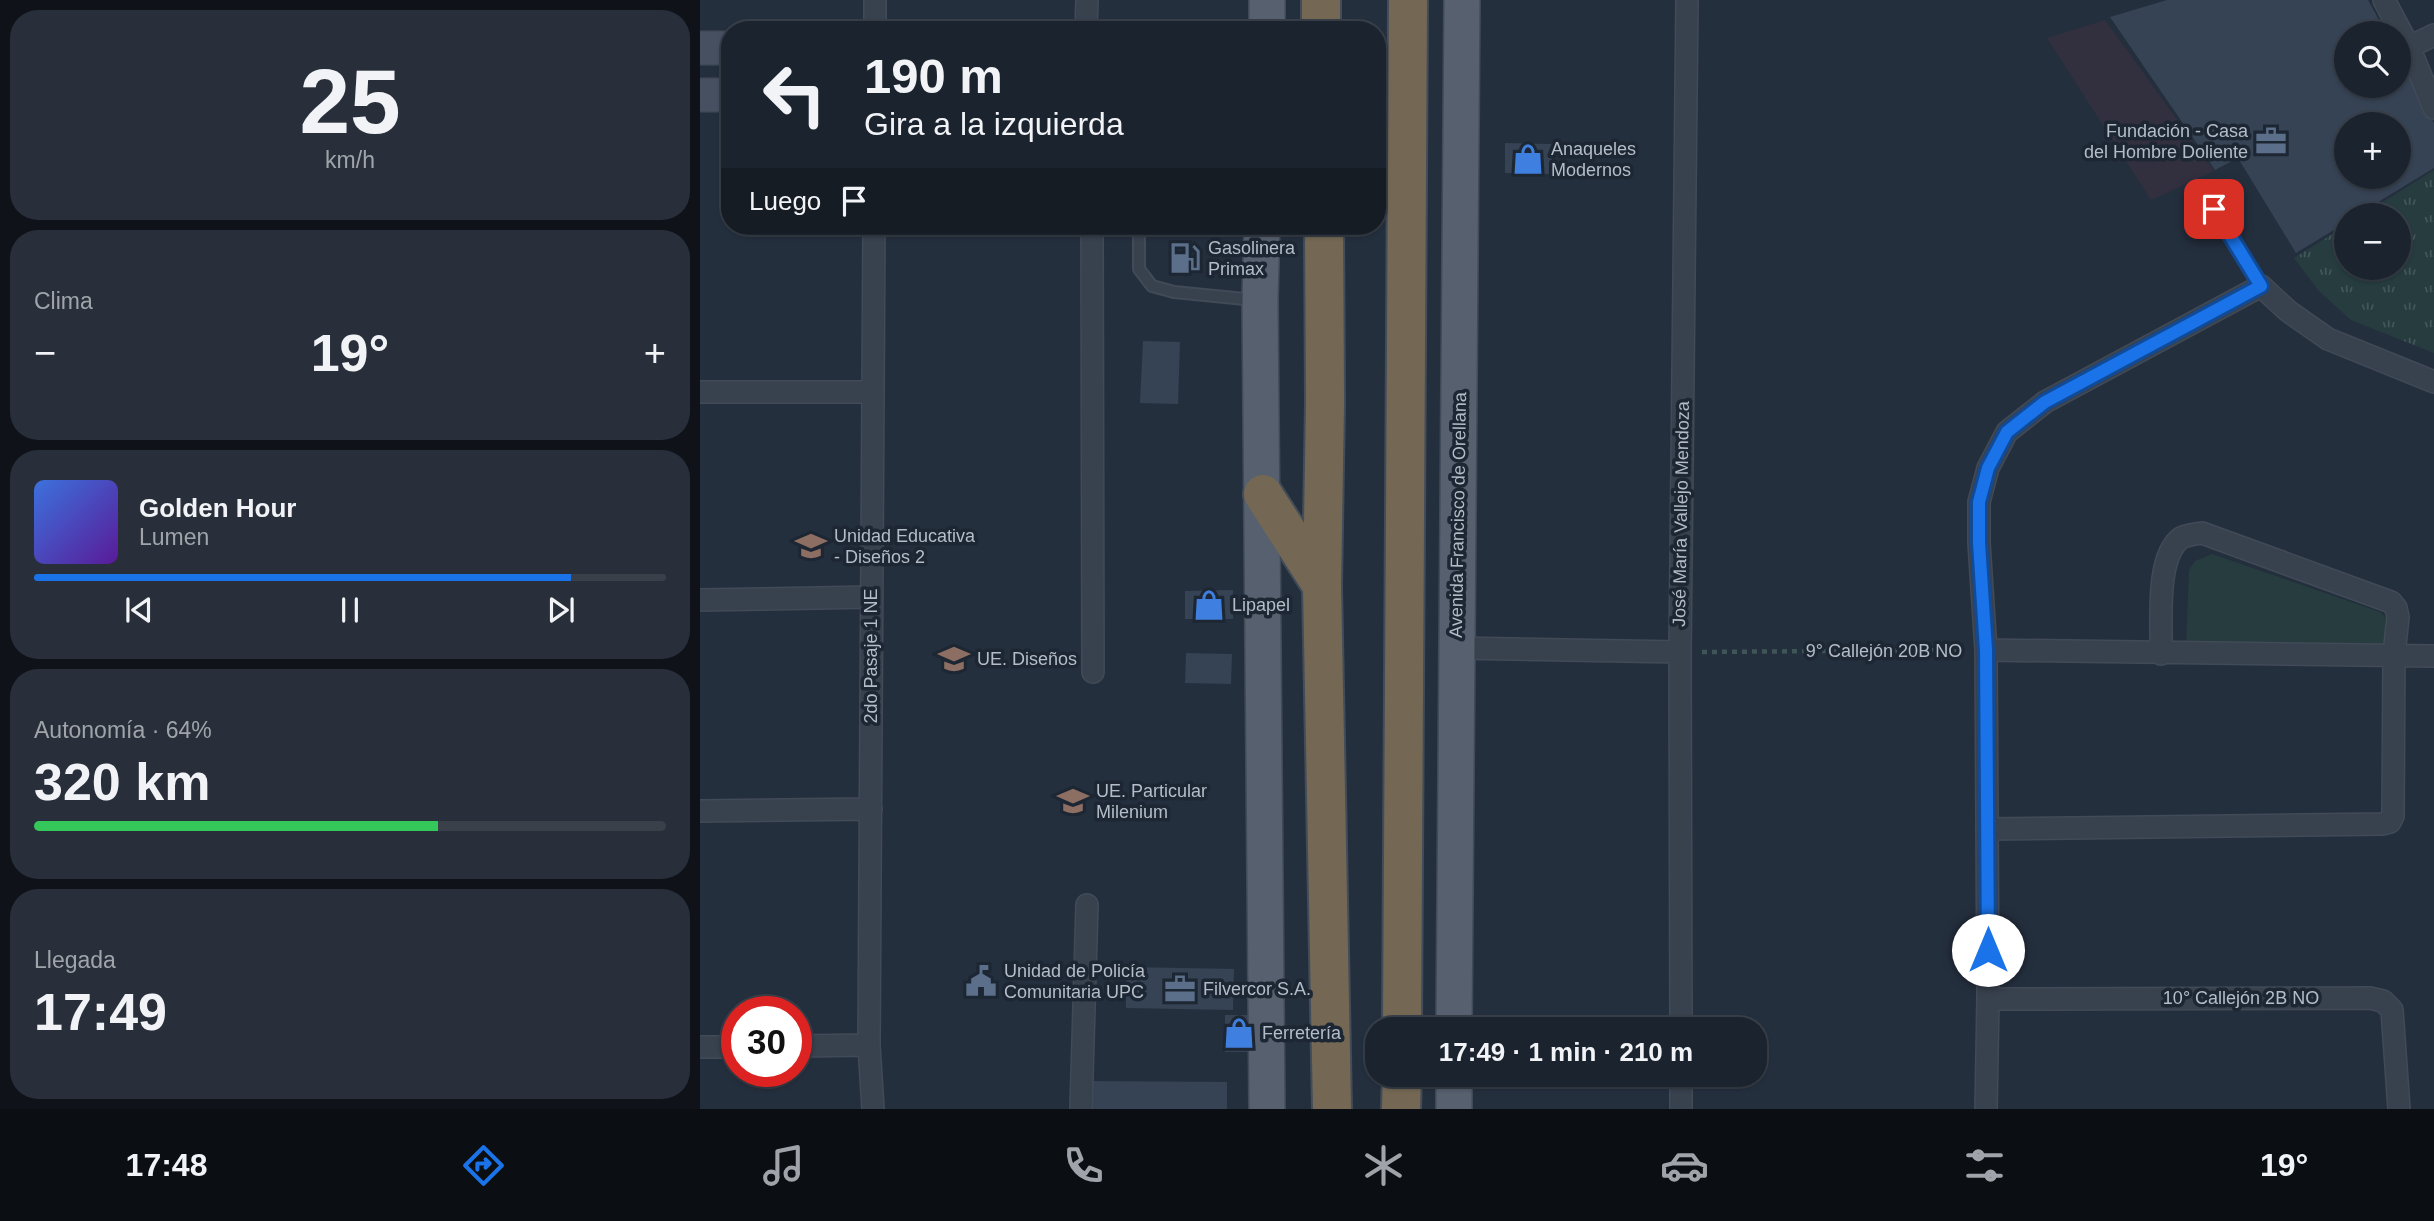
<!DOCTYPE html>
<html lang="es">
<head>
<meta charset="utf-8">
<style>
  :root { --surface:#1b232e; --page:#282f3a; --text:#f1f3f6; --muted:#a0a4aa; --line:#39404a; --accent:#1a73e8 }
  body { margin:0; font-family:Helvetica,sans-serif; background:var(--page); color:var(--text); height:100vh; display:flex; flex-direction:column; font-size:26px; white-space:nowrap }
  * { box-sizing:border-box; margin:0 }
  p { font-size:23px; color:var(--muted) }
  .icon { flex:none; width:38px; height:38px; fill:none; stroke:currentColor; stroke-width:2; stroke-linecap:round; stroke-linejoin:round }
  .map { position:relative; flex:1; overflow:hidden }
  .sheet { display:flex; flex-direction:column; gap:10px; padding:10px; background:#0f1319; width:700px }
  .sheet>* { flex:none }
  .hud { position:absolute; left:21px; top:21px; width:665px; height:214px; border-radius:28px; box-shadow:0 2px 5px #0004,0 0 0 2px var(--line); background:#1b232e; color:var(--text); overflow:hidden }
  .buttons { position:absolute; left:1634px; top:21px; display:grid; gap:14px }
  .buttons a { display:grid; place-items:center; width:77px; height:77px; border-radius:50%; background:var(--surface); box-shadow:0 2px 5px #0004,0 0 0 2px var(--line); font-size:35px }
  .speed { position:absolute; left:21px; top:996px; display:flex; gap:14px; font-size:35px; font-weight:700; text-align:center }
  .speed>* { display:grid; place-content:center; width:91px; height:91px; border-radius:50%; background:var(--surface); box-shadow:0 2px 5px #0004,0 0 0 2px var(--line); line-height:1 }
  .speed .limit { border:10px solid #d22; background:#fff; color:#111 }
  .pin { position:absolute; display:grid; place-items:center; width:60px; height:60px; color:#fff; margin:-30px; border-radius:14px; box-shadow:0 4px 10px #0006 }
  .me { position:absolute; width:77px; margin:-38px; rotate:0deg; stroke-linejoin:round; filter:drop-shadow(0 0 5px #0008) }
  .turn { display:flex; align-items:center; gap:24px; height:147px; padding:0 28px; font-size:32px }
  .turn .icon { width:91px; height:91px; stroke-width:2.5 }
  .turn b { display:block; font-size:49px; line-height:60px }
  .then { display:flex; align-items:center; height:66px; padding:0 28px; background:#0003; gap:14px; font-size:26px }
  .big { font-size:52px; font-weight:800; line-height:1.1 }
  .sheet .tile { flex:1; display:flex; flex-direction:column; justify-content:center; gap:10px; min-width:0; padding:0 24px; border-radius:28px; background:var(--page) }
  .sheet .dial { align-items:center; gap:0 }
  .dial b { font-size:91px; line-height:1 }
  .song { display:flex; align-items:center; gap:21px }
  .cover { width:84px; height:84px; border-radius:10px; background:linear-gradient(135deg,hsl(220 70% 55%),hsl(270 70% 35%)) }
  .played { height:7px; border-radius:4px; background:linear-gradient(90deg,var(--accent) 85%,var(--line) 85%) }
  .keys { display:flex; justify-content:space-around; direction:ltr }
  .heat { display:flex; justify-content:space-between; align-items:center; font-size:38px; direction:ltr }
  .charge { height:10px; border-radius:5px; background:linear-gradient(90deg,#34c759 64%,var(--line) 0) }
  .trip { position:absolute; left:665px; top:1017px; width:402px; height:70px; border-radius:28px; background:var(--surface); box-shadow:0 2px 5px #0004,0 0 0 2px var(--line); font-weight:800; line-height:70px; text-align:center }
  .tabs { display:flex; height:112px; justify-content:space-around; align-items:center; background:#0b0e12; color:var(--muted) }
  .tabs .icon { width:49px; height:49px }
  .tabs .on { color:var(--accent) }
  .tabs b { font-size:32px; color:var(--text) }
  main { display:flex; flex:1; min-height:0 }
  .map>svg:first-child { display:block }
</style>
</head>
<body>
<main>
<section class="sheet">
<div class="tile dial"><b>25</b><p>km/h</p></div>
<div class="tile"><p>Clima</p>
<div class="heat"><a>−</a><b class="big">19°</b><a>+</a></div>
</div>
<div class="tile">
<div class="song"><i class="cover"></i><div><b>Golden Hour</b><p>Lumen</p></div></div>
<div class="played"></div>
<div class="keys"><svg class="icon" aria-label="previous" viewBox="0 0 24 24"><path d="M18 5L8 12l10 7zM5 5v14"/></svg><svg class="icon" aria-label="pause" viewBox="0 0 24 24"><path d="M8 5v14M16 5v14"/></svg><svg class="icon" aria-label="next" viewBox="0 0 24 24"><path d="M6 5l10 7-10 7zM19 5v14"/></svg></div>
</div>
<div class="tile"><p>Autonomía · 64%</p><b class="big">320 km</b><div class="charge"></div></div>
<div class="tile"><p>Llegada</p><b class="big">17:49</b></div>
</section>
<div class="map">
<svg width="1734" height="1109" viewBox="0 0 1734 1109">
  <defs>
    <pattern id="grass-tufts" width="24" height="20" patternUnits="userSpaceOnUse" patternTransform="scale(1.75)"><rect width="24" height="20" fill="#263c3f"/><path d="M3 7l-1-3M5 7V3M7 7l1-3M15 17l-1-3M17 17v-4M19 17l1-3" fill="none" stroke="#435659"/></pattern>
  </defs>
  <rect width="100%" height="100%" fill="#242f3e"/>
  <path fill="#32303f" d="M1405 20 1514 171 1451 200 1347 38Z"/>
  <path fill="url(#grass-tufts)" d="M1734 170V353L1651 320 1619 291 1594 258 1647 225V268H1699V215H1662Z"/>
  <path fill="#263c3f" d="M1512 554 1680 612 1685 617V648L1486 647 1489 570 1495 561Z"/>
  <path fill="#364354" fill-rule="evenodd" d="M1467 0H1668L1686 33H1647V86H1699V58L1734 123V168L1657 215H1647V222L1596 253 1538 158 1515 170 1410 17ZM1647 124H1699V177H1647Z
    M805 143 852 144V174L805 173Z
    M443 341 480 342 478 404 440 403Z
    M533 590V619H485V591Z
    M486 653 532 654 531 684 485 683Z
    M426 967 534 969 533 1010 426 1008Z
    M525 1015H553V1052H525Z
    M385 1081 527 1082V1109H385Z"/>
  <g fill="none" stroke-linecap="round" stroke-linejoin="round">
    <defs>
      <path id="lane" d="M1514 209 1561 286
        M439 226V269L452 286 474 292 555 300"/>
      <path id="street" d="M175 0V30
        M1684 0 1709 47 1734 108
        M386 30 387 0
        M1709 47 1734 35
        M392 226 393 672
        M0 392H173
        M0 600 172 597
        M757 648 980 652
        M1286 650 1734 656
        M0 811 171 809
        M1287 829 1682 824 1690 822 1693 816 1694 655 1698 617 1696 608 1691 602 1502 533C1496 534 1487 535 1481 538 1455 557 1462 624 1461 654
        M1288 999 1670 998 1683 1001 1692 1010 1699 1109
        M981 1029 980 652 987 0
        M96 1046 169 1045
        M0 1047H37
        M981 1074V1109
        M173 1109 169 1045 174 226
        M381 1109 387 905
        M1286 1109 1288 999 1286 650 1279 543V502L1288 468 1307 432 1345 402 1561 286 1588 311 1628 339 1734 382"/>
      <path id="secondary" d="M0 48H30
        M0 95H30"/>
      <path id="primary" d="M567 0V30
        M562 226 560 300 567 1109
        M754 1029 762 0
        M754 1109V1074"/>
      <path id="highway" d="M621 0V30
        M624 226 625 403 622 586 632 1109
        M563 494 622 586
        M702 1029 708 0
        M701 1109 702 1074"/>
    </defs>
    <use href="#lane" stroke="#414a57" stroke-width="14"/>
    <use href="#street" stroke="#414a57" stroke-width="24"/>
    <use href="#secondary" stroke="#414a57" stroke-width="35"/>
    <use href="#primary" stroke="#414a57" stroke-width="38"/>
    <use href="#highway" stroke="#434c59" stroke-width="42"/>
    <path stroke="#3f5557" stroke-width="4.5" stroke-dasharray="5 5" stroke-linecap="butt" d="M1002 652 1263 650"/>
    <use href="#lane" stroke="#38414e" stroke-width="10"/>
    <use href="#street" stroke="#38414e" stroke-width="21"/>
    <use href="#secondary" stroke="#465061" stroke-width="32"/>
    <use href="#primary" stroke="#56606e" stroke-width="35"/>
    <use href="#highway" stroke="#746855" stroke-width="38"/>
  </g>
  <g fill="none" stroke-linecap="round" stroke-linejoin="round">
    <defs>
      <path id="route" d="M1288 950 1286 650 1279 543V502L1288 468 1307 432 1345 402 1561 286 1514 209"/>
    </defs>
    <use href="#route" stroke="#114b97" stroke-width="18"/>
    <use href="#route" stroke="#1a73e8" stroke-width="12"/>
  </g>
  <defs>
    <symbol id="office-bare" viewBox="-9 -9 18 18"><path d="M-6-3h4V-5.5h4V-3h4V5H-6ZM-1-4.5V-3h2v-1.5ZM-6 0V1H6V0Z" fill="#5c6f8a" stroke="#1d2633" stroke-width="2.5" paint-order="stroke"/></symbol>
    <symbol id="shop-bare" viewBox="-9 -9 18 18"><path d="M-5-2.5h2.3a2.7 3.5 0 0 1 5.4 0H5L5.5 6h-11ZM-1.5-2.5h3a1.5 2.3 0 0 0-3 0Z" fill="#3f7fe0" stroke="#1d2633" stroke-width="2.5" paint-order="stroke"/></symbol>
    <symbol id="fuel-bare" viewBox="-9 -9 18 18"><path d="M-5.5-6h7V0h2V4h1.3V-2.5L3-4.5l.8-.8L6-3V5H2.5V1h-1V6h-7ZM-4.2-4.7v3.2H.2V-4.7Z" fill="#5c6f8a" stroke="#1d2633" stroke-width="2.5" paint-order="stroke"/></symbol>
    <symbol id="school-bare" viewBox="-9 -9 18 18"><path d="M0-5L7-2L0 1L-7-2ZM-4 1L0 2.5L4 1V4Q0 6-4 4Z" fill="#8d6e63" stroke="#1d2633" stroke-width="2.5" paint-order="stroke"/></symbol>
    <symbol id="civic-bare" viewBox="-9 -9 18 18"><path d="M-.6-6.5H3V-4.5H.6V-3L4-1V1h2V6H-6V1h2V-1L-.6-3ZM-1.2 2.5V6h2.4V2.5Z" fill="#5c6f8a" stroke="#1d2633" stroke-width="2.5" paint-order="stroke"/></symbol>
  </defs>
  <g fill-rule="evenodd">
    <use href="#office-bare" x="1549" y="119" width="44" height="44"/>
    <use href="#shop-bare" x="806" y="137" width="44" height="44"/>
    <use href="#fuel-bare" x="463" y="236" width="44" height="44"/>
    <use href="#school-bare" x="89" y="524" width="44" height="44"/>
    <use href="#shop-bare" x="487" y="583" width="44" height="44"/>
    <use href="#school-bare" x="232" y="637" width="44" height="44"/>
    <use href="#school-bare" x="351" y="779" width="44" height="44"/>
    <use href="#civic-bare" x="259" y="959" width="44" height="44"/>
    <use href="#office-bare" x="458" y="967" width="44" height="44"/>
    <use href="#shop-bare" x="517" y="1011" width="44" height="44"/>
  </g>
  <g text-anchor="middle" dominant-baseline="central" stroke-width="7" stroke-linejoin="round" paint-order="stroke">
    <g font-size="18" fill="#b4bcc9" stroke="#1d2633" text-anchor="start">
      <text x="1548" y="131" text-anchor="end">Fundación - Casa<tspan x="1548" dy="21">del Hombre Doliente</tspan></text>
      <text x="851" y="149">Anaqueles<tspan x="851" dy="21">Modernos</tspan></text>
      <text x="508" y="248">Gasolinera<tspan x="508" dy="21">Primax</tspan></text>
      <text x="134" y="536">Unidad Educativa<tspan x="134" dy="21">- Diseños 2</tspan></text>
      <text x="532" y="605">Lipapel</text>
      <text x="277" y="659">UE. Diseños</text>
      <text x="396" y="791">UE. Particular<tspan x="396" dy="21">Milenium</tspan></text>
      <text x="304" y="971">Unidad de Policía<tspan x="304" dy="21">Comunitaria UPC</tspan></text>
      <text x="503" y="989">Filvercor S.A.</text>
      <text x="562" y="1033">Ferretería</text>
    </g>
    <g font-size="18" fill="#b4bcc9" stroke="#1d2633">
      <text transform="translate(981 514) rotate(-89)">José María Vallejo Mendoza</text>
      <text transform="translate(758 515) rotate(-89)">Avenida Francisco de Orellana</text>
      <text x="1184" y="651">9° Callejón 20B NO</text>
      <text transform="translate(171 656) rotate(-90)">2do Pasaje 1 NE</text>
      <text x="1541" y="998">10° Callejón 2B NO</text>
    </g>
  </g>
</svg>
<div class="buttons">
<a><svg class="icon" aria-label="search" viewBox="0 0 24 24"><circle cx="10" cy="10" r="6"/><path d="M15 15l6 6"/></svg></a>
<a>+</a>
<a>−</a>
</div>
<div class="speed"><div class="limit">30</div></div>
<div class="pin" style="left:1514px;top:209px;background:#d93025"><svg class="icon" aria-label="arrive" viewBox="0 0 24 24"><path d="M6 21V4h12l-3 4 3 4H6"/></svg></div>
<svg class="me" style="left:1288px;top:950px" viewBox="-20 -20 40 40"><circle r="19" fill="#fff"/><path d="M0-13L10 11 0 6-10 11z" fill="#1a73e8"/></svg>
<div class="trip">17:49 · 1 min · 210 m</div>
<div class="hud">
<div class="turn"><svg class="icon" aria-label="left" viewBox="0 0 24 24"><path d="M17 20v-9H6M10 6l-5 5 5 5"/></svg><div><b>190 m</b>Gira a la izquierda</div></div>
<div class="then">Luego<svg class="icon" aria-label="arrive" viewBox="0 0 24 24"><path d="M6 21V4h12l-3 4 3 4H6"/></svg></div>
</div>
</div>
</main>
<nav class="tabs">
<b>17:48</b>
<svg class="icon on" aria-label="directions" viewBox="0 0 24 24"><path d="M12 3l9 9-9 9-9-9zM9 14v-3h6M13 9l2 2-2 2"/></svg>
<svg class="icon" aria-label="music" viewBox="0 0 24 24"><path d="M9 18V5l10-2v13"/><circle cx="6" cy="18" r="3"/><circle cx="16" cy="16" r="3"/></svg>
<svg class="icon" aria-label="phone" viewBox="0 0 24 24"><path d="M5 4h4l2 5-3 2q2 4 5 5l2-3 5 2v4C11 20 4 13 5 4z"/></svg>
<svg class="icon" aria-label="climate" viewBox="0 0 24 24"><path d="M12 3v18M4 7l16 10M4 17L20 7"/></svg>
<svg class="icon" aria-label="car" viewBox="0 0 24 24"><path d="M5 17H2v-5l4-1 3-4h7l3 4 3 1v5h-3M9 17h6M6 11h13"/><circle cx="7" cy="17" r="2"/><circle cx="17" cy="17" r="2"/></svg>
<svg class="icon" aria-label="filters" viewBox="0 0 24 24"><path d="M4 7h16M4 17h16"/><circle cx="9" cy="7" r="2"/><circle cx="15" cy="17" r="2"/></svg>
<b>19°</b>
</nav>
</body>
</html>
